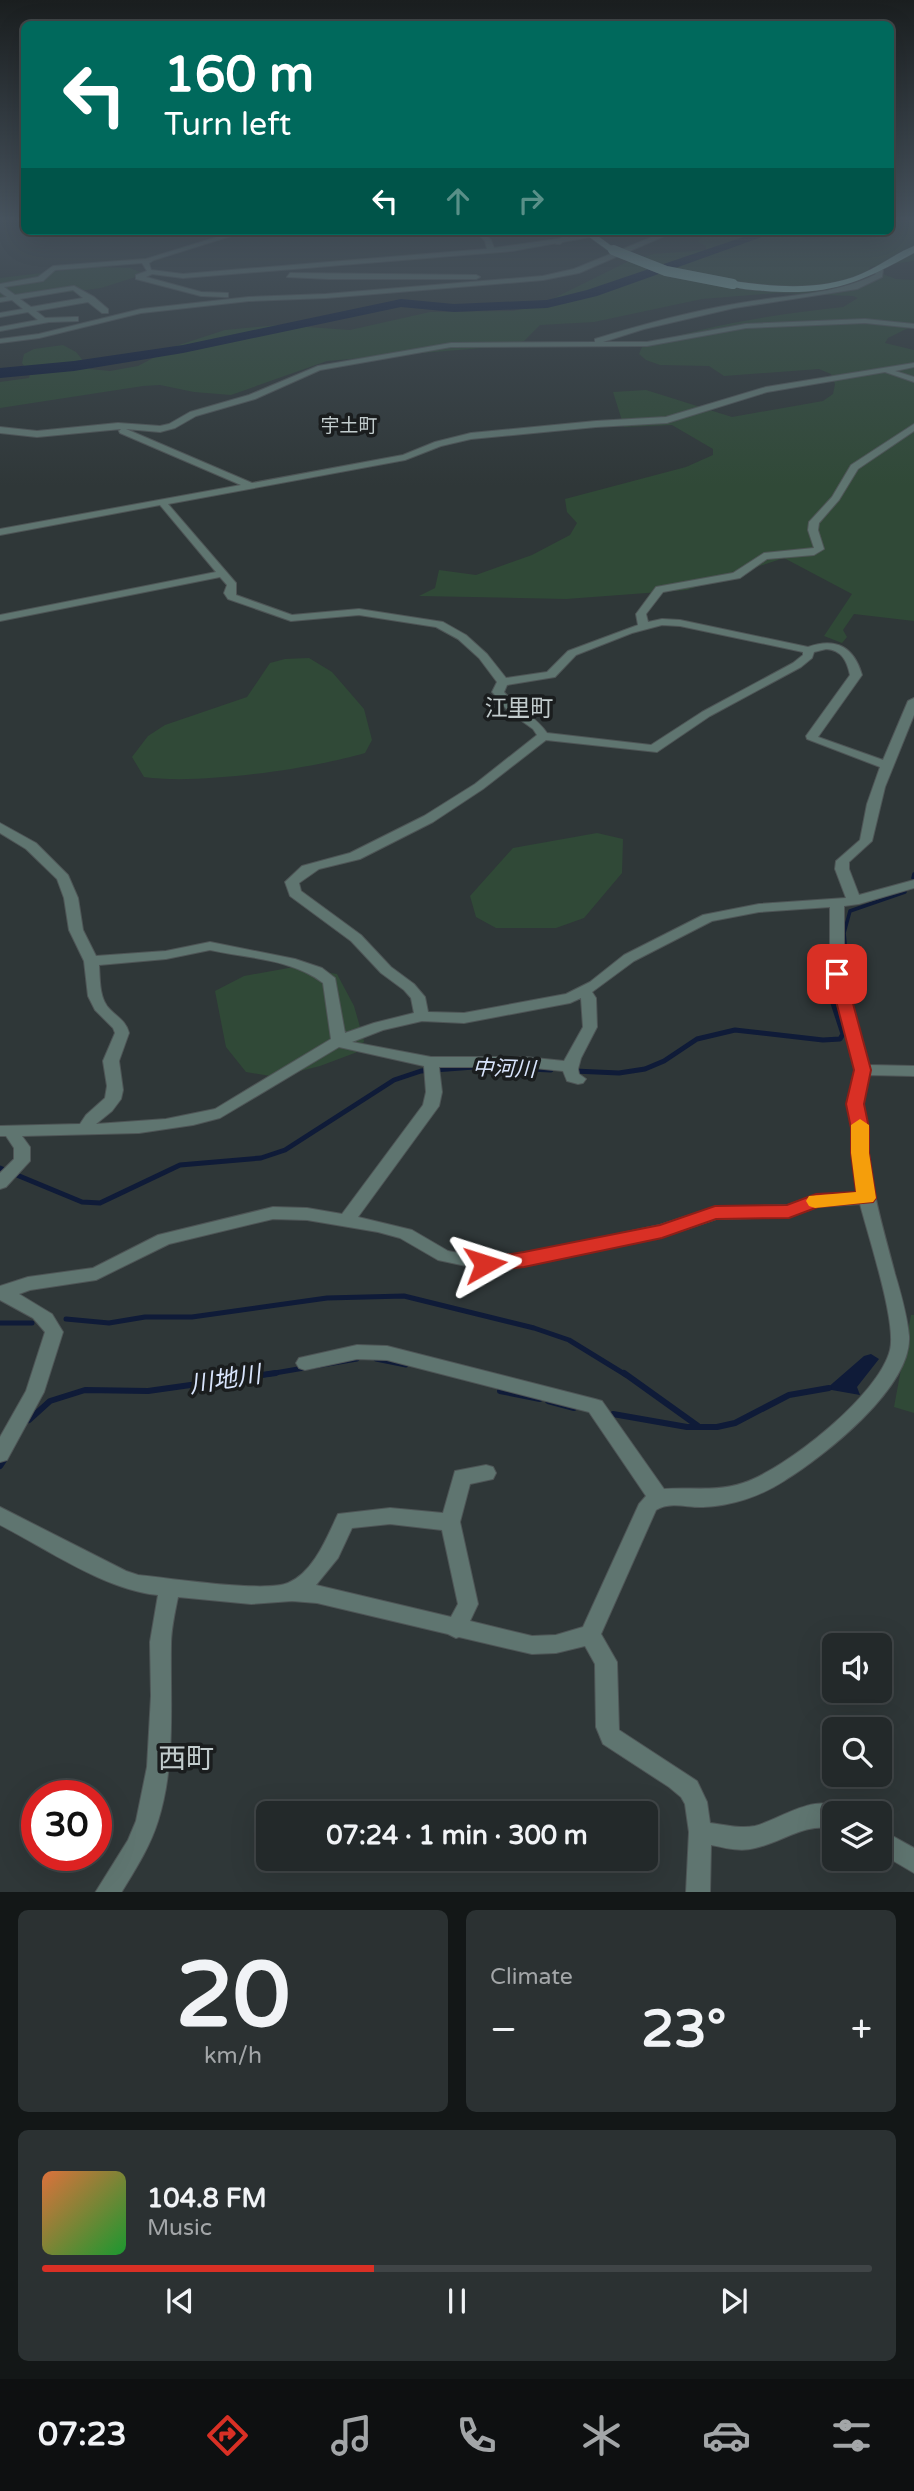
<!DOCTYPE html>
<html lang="en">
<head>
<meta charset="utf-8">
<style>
  :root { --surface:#23292a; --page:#2b3132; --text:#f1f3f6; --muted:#a3a6a8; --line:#404547; --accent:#d93025 }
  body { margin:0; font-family:"Varela Round","Noto Sans JP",sans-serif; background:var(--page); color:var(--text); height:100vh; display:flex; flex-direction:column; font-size:26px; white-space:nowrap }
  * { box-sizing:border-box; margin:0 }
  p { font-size:23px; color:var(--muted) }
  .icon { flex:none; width:38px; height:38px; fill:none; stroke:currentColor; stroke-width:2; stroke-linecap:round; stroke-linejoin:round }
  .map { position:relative; height:1892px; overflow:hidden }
  .drawer { display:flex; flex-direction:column; gap:18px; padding:18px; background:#131717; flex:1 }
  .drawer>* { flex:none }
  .top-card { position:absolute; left:21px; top:21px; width:873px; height:214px; border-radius:10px; box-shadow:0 7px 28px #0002,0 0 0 2px var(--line); background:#00695c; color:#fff; overflow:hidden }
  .controls { position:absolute; left:822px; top:1633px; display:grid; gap:14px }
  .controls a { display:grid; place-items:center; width:70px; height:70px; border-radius:10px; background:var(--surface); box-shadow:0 7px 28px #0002,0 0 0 2px var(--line); font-size:35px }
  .speed { position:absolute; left:21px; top:1780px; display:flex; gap:14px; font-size:35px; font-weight:700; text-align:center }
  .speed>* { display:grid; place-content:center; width:91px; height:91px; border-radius:50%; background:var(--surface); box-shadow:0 7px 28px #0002,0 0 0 2px var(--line); line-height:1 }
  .speed .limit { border:10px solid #d22; background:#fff; color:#111 }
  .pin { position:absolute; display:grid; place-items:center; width:60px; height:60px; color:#fff; margin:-30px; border-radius:14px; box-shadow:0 4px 10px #0006 }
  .me { position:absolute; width:77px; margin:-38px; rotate:84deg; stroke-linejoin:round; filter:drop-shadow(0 0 5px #0008) }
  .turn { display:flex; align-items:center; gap:24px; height:147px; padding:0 28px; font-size:32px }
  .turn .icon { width:91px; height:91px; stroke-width:2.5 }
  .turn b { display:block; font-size:49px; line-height:60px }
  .lanes { display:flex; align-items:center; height:66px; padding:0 28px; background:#0003; justify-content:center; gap:35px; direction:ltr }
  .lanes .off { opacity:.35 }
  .big { font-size:52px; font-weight:700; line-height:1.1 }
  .drawer .tile { flex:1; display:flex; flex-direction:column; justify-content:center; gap:10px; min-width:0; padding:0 24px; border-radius:10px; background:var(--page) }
  .drawer .dial { align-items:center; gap:0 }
  .dial b { font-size:91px; line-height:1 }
  .song { display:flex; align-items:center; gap:21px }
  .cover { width:84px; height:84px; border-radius:10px; background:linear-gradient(135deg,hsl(20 70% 55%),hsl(130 70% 35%)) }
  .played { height:7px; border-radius:4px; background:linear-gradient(90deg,var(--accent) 40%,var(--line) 40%) }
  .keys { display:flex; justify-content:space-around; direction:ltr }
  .heat { display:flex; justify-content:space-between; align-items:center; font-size:38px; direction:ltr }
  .drawer .tiles { flex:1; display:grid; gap:18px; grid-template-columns:1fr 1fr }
  .tile:last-child { grid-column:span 2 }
  .trip { position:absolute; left:256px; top:1801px; width:402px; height:70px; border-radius:10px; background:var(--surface); box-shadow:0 7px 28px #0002,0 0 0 2px var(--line); font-weight:700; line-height:70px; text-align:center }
  .tabs { display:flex; height:112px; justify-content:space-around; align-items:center; background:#0e1011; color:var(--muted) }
  .tabs .icon { width:49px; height:49px }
  .tabs .on { color:var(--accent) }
  .tabs b { font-size:32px; color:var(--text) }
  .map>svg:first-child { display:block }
</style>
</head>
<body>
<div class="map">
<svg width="914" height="1893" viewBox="0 0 914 1893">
  <rect width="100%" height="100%" fill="#2f3738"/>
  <path fill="#304937" d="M891 221H914V261L870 267 869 269 896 279 914 280V325L888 338 885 343 914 350V621L854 614 843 630 847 637 842 643 824 636 852 594 784 558 687 590 566 599 419 596 435 588 439 570 476 575 532 555 570 535 577 523 567 512 565 499 686 467 713 455V449L672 425 624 427 613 392 646 390 732 417 823 401 833 394 835 384 831 374 819 369 724 376 709 366 660 365 646 360 639 354 642 347C705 325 777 314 843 307L858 298 853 296 776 293 702 299 594 322 540 325 524 341 506 346 327 361 231 395 194 392 160 385 143 386 0 408V382L29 378 30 374 22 363 24 354 34 349 63 345 76 352 90 369 110 371 138 366 176 346 225 330 278 325 350 330 430 312 513 311 540 305 627 262 654 254 706 250V246L698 242 708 231H796L797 236C813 242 835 237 852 234L853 231H891Z
    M92 267 130 268 145 274 101 288 0 301V278Z
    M309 658 332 672 364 709 372 740 365 753C311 769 199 785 144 777L132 757 148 736 165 725 247 697 270 663 285 659Z
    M597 833 623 839 622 873 584 918 556 928H496L476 917 470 896 513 848Z
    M294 967 337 974 354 1006 364 1041 360 1051 320 1066 276 1077 246 1072 226 1047 215 991 244 976Z
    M911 1315H914V1413L894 1407Z"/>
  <path fill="#0f1b38" d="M871 1354 879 1359 857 1387 860 1395 826 1389 864 1356Z"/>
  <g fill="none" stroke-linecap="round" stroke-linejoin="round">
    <path stroke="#0f1b38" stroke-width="3.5" d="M913 878 914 874
      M848 971 844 933 850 911 905 892"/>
    <path stroke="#0f1b38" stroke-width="5" d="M483 1067 551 1070
      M574 1071 619 1073 645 1069 664 1061 697 1039 735 1030 823 1040 840 1039 843 1034 830 994 848 974 847 969
      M0 1168 82 1202 100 1203 180 1165 261 1158 285 1150 394 1080 421 1071 474 1067
      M66 1319 109 1323 145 1317H192L327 1298 404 1296 534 1328 569 1340 626 1375
      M0 1323H32
      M376 1359 406 1365
      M263 1375 357 1359"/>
    <path stroke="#0f1b38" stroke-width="6" d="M624 1373 698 1426
      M500 1391 540 1399
      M548 1401 574 1408
      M613 1414 687 1427H717L735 1423 789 1395 829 1388
      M29 1420 50 1401 85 1390 148 1391 276 1373
      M0 1466 6 1457"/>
    <path fill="#0f1b38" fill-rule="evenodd" d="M761 231H779L597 296 547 308 454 312 401 307 183 353 74 371 0 378V368L74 361 183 345 401 299 454 304 547 300 587 290Z"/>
    <defs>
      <path id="minor" d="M237 231H247L154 260 149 263 151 270 183 274 487 249 485 241 475 231H482L491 240 494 248 593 234 596 236 512 251 183 278 152 274 146 277 201 292 228 293V297H225L201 296 136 279V275L147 271 142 263 55 270 43 281 4 287 15 295 74 286 94 297 108 309V313H102L88 302 36 311 45 318 75 317H78V321L49 322 0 331V327L38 320 28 312 0 317V313L23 309 12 300 0 302V298L7 297 0 292V284L38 277 53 266 146 259ZM73 290 83 298 31 307 20 299Z
        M667 231H676L579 273 543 280 326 298 249 301 141 313 39 338 0 343V339L39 334 141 309 249 297 326 294 543 276 574 269Z
        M876 269 883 270 882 277 857 289 734 308 644 329 603 342H647L746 324 865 319 914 324V328L865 323 746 328 647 346 451 347 320 370 255 399 196 416 175 428 160 432 126 429 252 483 403 455 435 442 471 433 596 421 666 417 766 387 914 363V367L895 371 914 377V382L885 372 767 392 667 423 596 427 471 439 441 446 405 460 168 504 236 583V595L292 615 359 609 443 622 466 635 487 654 506 678 547 672 568 651 638 625 636 614 656 587 733 573 764 553 814 548 808 530 809 522 832 497 851 465 914 424V431L858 469 839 500 819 523 818 530 824 549 814 555 767 559 740 578 663 592 646 614 648 622 662 619 680 620 808 647C836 637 854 647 862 675L818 737 883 760 908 701 914 698V715L885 787 872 841 849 862V869L859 895 914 880V888L859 904 844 906V974L869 1065 914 1066V1076L869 1075C867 1083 864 1093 863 1101 862 1111 868 1122 868 1133 868 1181 883 1227 895 1274 901 1294 907 1315 909 1336 912 1388 823 1457 784 1481 761 1496 731 1506 703 1507 688 1508 670 1501 656 1510L601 1634 617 1662 619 1730 697 1781 707 1802 710 1823C725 1825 740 1829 755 1826 780 1820 821 1788 844 1813H835V1829C805 1822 783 1842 755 1848 741 1852 725 1848 711 1845L710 1893H686L689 1832 685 1804 681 1797 669 1787 603 1744 596 1727 595 1664 585 1646 556 1653 532 1654 459 1637 456 1638 448 1634 317 1603 292 1601 251 1604 178 1597C175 1612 171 1629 171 1645 170 1704 176 1764 158 1821 150 1847 135 1870 121 1893H95L128 1840 136 1821 147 1767 151 1696 150 1642 158 1595C105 1590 47 1549 0 1525V1507L126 1571 138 1575C168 1578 265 1593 288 1583 314 1572 327 1537 338 1514L390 1508 443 1513 455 1471 486 1465 493 1467 496 1473 493 1479 470 1484 460 1522 478 1604 470 1621 532 1636 556 1635 583 1627 639 1504 646 1496 589 1412 387 1360 357 1359 305 1370 299 1368 296 1363 299 1358 357 1345 387 1346 595 1399 602 1401 664 1489C691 1487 716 1492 743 1483 786 1469 879 1395 890 1350 897 1323 868 1235 860 1204L817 1207 789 1217 716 1219 662 1237 524 1266 485 1270 438 1260 400 1238 378 1232 307 1220 273 1219 169 1244 96 1280 30 1290 19 1294 52 1314 63 1332 44 1392 7 1460 0 1462V1437L26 1391 45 1332 33 1318 0 1300V1286L28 1277 93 1268 158 1235 273 1207 307 1208 342 1214 423 1105 426 1092 424 1066 339 1047 220 1118 193 1125 139 1133 22 1136 30 1147V1161L6 1187 0 1189V1173L14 1159V1148L6 1136H0V1126L80 1124 86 1115 105 1098 107 1086 103 1061 115 1033 113 1028 95 1010 88 996 84 961 69 930 64 898 57 879 26 849 0 833V823L36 843 68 875 78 898 83 930 96 956 166 951 210 942 295 959 322 968 335 978 345 1033 374 1023 414 1013 411 998 404 990 381 973 351 941 290 896 285 882 302 866 350 853 424 816 475 784 537 735 533 729 508 711 494 694 492 692 497 682 479 658 458 639 436 627 359 615 291 621 228 599 224 593 227 585 220 577 0 621V615L216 572 160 505 0 535V529L241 485 120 433 119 431 121 429 37 437 0 433V427L37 431 118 423 160 426 169 424 190 412 249 395 318 366 451 343 595 342V339C641 325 688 312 735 304 781 295 834 296 876 274L872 271ZM662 625 680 626 803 652V655L793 663 702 712 651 745 547 733C536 717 517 708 504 692L507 685 555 677 576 655 632 633ZM826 649C842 650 847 661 850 675L806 736 807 739 880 767 867 804 860 840 836 861 835 869 846 898 759 904 703 915 624 955 590 982 566 994 464 1013 428 1012 425 997 414 984 391 967 361 935 301 891 299 883 319 869 360 859 433 822 483 789 546 740 657 752 710 716 801 667 812 658 814 652ZM830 907V974L855 1070 847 1103 852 1127V1153L858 1193 816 1195 788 1205 715 1207 660 1225 524 1254 485 1258 448 1251 412 1230 358 1217 439 1106 442 1092 439 1067H525L563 1071 567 1081 578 1084 583 1083 586 1079 579 1074 578 1069 581 1058 597 1027 596 998 592 992 634 961 712 921 759 912ZM210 950C246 958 293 959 323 983L331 1039 215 1109 166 1119 96 1124 112 1111 121 1099 123 1090 119 1061 129 1033C126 1020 115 1016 107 1006 99 995 100 977 99 965L166 959ZM581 998 583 1027 564 1061 525 1057H431L352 1042 383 1030 422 1021 464 1023 570 1003ZM390 1524 442 1530 458 1604 451 1617 316 1585 338 1558 352 1528Z
        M290 273 476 275 480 277 476 279H329L287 277Z
        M880 1829 914 1848V1873L880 1853Z"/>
      <path id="tertiary" d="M569 231H576L560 244H556V242Z"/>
      <path id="primary" d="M581 231H591L617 250 610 252Z
        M914 246V253C860 283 829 296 765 291 754 290 738 290 728 284L733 281C775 287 821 291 861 274 880 266 896 253 914 246Z"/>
    </defs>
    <use href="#minor" stroke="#4e5556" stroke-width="2"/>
    <use href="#tertiary" stroke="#4e5556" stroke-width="2"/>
    <use href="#primary" stroke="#4e5556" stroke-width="1"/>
    <use href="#minor" fill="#5f7570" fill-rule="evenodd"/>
    <use href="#tertiary" fill="#5f7570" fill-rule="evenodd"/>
    <use href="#primary" fill="#86b3aa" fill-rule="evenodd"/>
    <defs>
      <path id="primary-bridge" d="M613 250 666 271 733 284"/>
    </defs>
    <use href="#primary-bridge" stroke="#4e5556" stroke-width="10" stroke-linecap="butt"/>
    <use href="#primary-bridge" stroke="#86b3aa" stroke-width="10"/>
  </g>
  <linearGradient id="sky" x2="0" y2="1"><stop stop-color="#1a1e1f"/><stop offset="0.45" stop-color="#47535e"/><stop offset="1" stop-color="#47535e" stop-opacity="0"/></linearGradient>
  <rect width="914" height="486" fill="url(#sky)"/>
  <path fill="#d93025" stroke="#8d1f18" stroke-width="2" d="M837 969 845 974 871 1070 864 1104 869 1128V1153L876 1198 873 1202 818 1207 789 1218 716 1219 662 1238 524 1267 485 1271 478 1269 475 1264 478 1259 524 1252 660 1225 715 1206 787 1205 816 1194 856 1192 851 1153V1128L846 1104 854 1070 829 974Z"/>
  <path fill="#f59e0b" d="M860 1119 869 1125V1153L876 1198 873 1202 815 1208 809 1206 806 1201 809 1196 856 1192 851 1153V1125Z"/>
  <g text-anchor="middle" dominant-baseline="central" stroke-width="7" stroke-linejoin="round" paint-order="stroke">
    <g font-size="19" fill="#c2cccd" stroke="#1a1d1e">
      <text x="349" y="426">宇土町</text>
    </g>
    <g font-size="21" font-style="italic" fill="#d9e5fd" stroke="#1a1d1e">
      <text transform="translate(504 1069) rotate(2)">中河川</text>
    </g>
    <g font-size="23" fill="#c2cccd" stroke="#1a1d1e">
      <text x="519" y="709">江里町</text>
    </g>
    <g font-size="24" font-style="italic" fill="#d9e5fd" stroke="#1a1d1e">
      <text transform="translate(225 1380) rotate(-9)">川地川</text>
    </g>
    <g font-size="28" fill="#c2cccd" stroke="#1a1d1e">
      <text x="186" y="1759">西町</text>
    </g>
  </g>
</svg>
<div class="controls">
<a><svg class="icon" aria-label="sound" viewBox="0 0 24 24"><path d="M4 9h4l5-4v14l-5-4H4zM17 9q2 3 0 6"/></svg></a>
<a><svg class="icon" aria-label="search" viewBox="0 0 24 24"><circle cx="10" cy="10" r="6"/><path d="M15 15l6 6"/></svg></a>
<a><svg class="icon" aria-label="layers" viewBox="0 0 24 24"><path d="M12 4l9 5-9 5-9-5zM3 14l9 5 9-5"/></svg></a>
</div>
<div class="speed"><div class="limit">30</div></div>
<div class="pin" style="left:837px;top:974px;background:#d93025"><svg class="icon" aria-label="arrive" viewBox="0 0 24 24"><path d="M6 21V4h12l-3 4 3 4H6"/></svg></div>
<svg class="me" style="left:485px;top:1264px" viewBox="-20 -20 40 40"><path d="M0-17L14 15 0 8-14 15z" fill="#d93025" stroke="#fff" stroke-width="4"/></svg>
<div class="trip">07:24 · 1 min · 300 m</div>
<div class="top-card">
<div class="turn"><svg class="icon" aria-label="left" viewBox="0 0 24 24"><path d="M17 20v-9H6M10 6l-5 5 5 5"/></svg><div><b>160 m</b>Turn left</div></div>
<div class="lanes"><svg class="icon" aria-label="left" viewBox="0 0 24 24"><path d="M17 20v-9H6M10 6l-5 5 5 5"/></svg><svg class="icon off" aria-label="ahead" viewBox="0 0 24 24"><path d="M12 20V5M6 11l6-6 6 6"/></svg><svg class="icon off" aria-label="right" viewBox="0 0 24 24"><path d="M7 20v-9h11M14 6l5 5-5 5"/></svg></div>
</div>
</div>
<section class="drawer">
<div class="tiles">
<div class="tile dial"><b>20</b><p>km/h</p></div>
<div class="tile"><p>Climate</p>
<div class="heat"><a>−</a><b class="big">23°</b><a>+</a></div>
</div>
<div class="tile">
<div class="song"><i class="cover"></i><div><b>104.8 FM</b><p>Music</p></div></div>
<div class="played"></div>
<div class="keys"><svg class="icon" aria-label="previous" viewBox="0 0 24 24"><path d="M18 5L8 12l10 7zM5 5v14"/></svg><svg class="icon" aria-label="pause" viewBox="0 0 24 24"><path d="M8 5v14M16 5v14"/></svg><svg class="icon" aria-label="next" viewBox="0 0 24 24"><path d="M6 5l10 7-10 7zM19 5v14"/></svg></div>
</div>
</div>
</section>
<nav class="tabs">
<b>07:23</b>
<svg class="icon on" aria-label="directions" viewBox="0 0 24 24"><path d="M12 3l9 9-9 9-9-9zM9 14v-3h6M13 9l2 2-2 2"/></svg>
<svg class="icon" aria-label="music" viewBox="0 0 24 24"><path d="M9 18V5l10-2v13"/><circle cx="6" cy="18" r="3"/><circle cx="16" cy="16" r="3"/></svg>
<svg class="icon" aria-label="phone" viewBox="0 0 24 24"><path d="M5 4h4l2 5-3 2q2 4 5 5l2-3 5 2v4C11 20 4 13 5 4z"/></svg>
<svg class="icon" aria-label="climate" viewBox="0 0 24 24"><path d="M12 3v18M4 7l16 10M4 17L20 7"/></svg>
<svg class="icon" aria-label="car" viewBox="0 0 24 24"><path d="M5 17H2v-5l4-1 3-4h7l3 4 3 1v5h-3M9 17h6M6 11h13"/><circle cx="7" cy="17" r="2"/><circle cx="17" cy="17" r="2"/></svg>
<svg class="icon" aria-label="filters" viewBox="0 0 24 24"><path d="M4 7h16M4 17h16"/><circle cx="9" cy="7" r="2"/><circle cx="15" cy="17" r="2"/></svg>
</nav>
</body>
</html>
